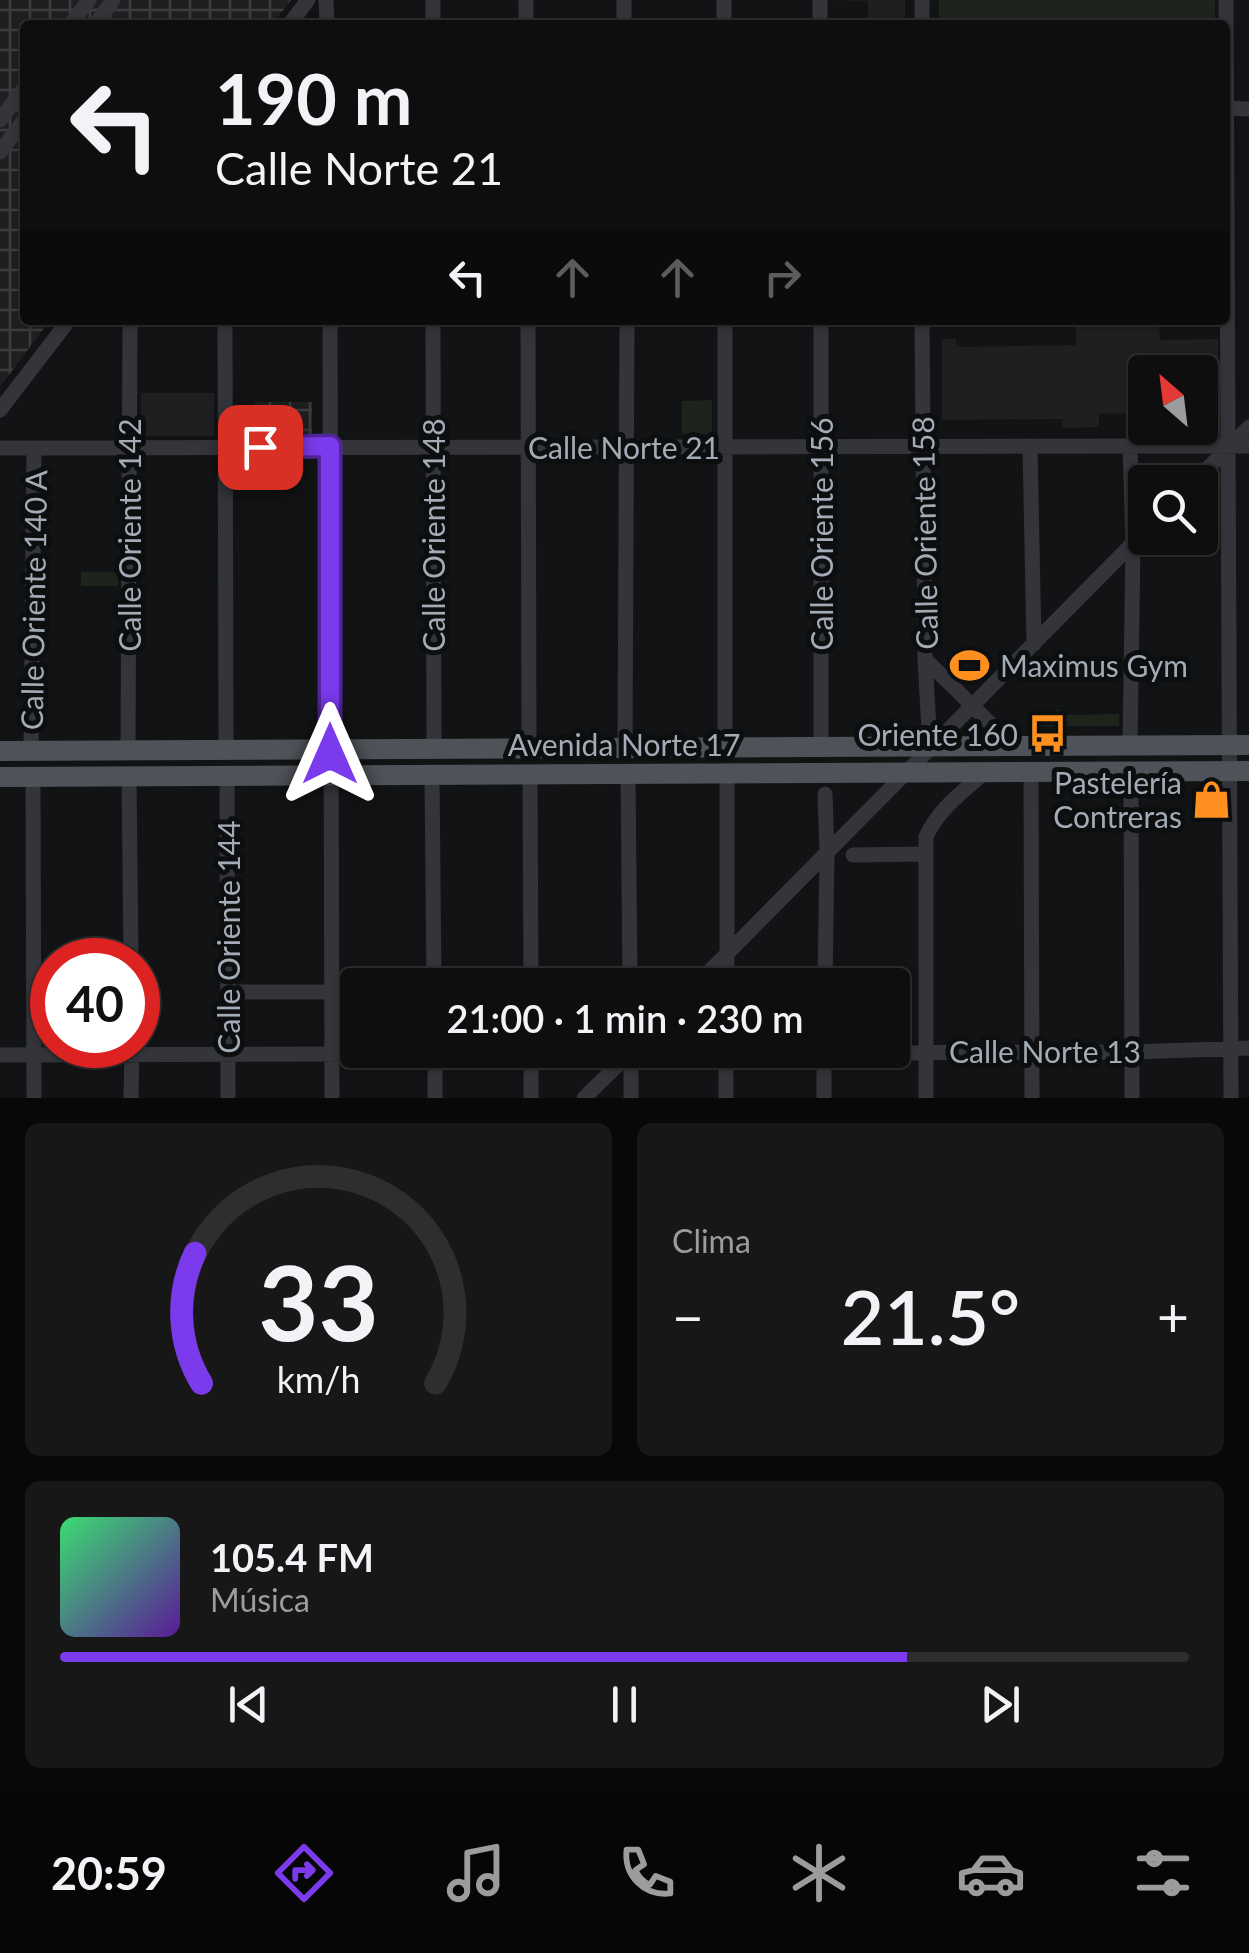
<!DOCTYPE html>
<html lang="es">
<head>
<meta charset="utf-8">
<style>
  :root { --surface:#0e0e0f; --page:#171718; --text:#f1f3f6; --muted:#9b9c9e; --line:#2e2e2f; --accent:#7c3aed }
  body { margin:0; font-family:Lato,sans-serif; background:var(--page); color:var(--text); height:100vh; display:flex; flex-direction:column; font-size:38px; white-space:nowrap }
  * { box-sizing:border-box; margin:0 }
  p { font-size:32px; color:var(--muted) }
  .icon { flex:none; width:55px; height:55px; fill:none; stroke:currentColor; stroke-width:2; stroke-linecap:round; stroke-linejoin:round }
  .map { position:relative; height:1098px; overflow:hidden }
  .sheet { display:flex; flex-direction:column; gap:25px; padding:25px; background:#080808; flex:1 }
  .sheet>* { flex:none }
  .guide { position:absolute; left:20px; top:20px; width:1210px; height:305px; border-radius:10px; box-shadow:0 2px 8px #0004,0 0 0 2px var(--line); background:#0e0e0f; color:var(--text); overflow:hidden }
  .needle { width:65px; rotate:332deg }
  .tools { position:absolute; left:1128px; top:355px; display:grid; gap:20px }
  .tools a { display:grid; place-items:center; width:90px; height:90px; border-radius:10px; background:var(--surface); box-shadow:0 2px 8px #0004,0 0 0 2px var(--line); font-size:50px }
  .speed { position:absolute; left:30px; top:938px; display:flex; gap:20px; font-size:50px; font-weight:700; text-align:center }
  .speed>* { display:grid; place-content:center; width:130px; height:130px; border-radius:50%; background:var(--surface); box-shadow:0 2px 8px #0004,0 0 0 2px var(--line); line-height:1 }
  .speed .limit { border:15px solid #d22; background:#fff; color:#111 }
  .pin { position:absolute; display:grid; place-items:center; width:85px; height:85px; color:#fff; margin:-42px; border-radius:20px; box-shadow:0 5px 15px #0006 }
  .me { position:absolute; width:110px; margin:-55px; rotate:0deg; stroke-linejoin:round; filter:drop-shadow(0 0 8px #0008) }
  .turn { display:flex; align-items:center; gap:35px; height:210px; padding:0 30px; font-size:45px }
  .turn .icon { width:130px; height:130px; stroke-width:2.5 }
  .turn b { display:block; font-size:70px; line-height:85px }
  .lanes { display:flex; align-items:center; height:95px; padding:0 30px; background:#0003; justify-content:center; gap:50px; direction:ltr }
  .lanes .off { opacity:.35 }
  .big { font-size:75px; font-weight:600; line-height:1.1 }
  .sheet .card { flex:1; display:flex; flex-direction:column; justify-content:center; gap:15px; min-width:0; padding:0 35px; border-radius:15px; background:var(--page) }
  .sheet .dial { align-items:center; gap:0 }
  .dial svg { height:260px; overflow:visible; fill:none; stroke:var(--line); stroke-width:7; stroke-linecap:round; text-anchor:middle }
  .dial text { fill:var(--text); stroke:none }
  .song { display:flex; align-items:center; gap:30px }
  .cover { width:120px; height:120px; border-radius:15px; background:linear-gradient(135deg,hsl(140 70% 55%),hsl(270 70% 35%)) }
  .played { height:10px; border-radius:5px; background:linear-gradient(90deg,var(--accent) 75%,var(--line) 75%) }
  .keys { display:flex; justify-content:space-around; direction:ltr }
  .heat { display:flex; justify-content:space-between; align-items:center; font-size:55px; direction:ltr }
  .sheet .tiles { flex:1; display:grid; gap:25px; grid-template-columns:1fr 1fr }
  .card:last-child { grid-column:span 2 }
  .trip { position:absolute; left:340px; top:968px; width:570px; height:100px; border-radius:10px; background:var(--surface); box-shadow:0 2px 8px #0004,0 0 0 2px var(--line); font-weight:600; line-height:100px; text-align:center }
  .dock { display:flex; height:160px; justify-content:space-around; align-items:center; background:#060606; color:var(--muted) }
  .dock .icon { width:70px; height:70px }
  .dock .on { color:var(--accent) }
  .dock b { font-size:45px; color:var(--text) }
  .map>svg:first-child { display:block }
</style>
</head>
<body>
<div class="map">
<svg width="1249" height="1098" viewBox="0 0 1249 1098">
  <defs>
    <pattern id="industrial-grid" width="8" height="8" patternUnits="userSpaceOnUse" patternTransform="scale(2.5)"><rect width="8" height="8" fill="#1e1f21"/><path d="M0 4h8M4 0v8" fill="none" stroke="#3c3d3f"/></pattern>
  </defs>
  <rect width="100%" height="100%" fill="#121314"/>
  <path fill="#1e1f21" d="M831 0H905V21H868V1Z
    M1076 320H1159L1160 340 1218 339V412L1200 413V372H1145V413L1099 414V427L1063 428 1062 419 942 420V339H956L957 347 1076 345Z
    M141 393H214V436H141Z"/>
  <path fill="url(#industrial-grid)" d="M0 0H291L272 25H25V320H50L0 387Z
    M255 402H312V436H255Z"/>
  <path fill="#1c241c" d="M939 0H1215V25H939Z
    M712 400V434H682V401Z
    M118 572V586H81V572Z
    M1058 709 1064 715 1119 714V726H1041Z"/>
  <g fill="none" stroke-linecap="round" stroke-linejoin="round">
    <path stroke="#33353a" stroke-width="15" d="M326 0 327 25
      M433 0V25
      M526 0V25
      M624 0V25
      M724 0V25
      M820 0V25
      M922 0V25
      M1226 0 1231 1098
      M70 25 89 0
      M95 25 113 0
      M289 25 308 0
      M1227 108 1249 109
      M0 120 25 87
      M0 152 25 119
      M225 320 226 750
      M330 320 332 1098
      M433 320 434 749
      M528 320 529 749
      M725 320V748
      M821 320V747
      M922 320 925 659 930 747
      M0 410 69 320
      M1030 446 1034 644
      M0 448 1249 446
      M1194 482 1249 427
      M925 659 1013 746
      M1130 746 1133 543 1130 445
      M625 748 627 320
      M128 750 130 320
      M31 751 34 450
      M1031 772 1032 1098
      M1131 772 1132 1098
      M628 774 630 985
      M432 775 434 985
      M530 775 531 985
      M33 776 34 1098
      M129 776 131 960
      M227 776 228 1098
      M853 855 925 854
      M696 985 1145 531
      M727 985V774
      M825 985 827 853 825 794
      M229 992H332
      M726 1050V1098
      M824 1050V1098
      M0 1055 1131 1052 1249 1048
      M131 1098 132 1047
      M435 1098V1050
      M531 1098V1050
      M584 1098 633 1050
      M631 1098V1050
      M926 1098V837C938 809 963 792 985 772"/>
    <path stroke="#4f5359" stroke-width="20" d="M0 751 1249 745
      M0 777 1249 771"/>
  </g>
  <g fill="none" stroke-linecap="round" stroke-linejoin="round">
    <defs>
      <path id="route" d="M260 447 330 446V754"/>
    </defs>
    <use href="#route" stroke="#51269a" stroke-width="25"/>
    <use href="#route" stroke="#7c3aed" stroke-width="18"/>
  </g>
  <defs>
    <symbol id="stadium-bare" viewBox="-9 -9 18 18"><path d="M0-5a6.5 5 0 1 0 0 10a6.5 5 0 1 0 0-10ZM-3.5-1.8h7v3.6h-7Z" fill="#ff9020" stroke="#0d0e0f" stroke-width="2.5" paint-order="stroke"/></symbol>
    <symbol id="bus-bare" viewBox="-9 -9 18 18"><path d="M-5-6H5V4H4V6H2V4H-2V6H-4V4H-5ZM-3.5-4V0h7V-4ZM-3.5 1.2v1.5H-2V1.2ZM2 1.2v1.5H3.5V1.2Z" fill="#ff9020" stroke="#0d0e0f" stroke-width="2.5" paint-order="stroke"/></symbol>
    <symbol id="shop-bare" viewBox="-9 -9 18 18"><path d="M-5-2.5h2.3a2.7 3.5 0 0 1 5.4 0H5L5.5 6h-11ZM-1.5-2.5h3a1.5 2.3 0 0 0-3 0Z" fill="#ff9020" stroke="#0d0e0f" stroke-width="2.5" paint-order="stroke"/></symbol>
  </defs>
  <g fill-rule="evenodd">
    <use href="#stadium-bare" x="942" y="638" width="55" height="55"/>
    <use href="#bus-bare" x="1020" y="706" width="55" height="55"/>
    <use href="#shop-bare" x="1184" y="772" width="55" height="55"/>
  </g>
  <g text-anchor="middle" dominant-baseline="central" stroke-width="10" stroke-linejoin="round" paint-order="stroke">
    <g font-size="30" fill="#a3acb6" stroke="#0d0e0f">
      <text x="624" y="447">Calle Norte 21</text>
      <text transform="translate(924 533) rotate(-91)">Calle Oriente 158</text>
      <text transform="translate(821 534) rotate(-90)">Calle Oriente 156</text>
      <text transform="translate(129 535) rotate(-90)">Calle Oriente 142</text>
      <text transform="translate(433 535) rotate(-90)">Calle Oriente 148</text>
      <text transform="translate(33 600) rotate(-89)">Calle Oriente 140 A</text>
      <text x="624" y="744">Avenida Norte 17</text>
      <text transform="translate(228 937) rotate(-90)">Calle Oriente 144</text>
      <text x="1045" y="1051">Calle Norte 13</text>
    </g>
    <g font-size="30" fill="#a3acb6" stroke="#0d0e0f" text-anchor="end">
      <text x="1000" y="665" text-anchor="start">Maximus Gym</text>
      <text x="1018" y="734">Oriente 160</text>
      <text x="1182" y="782">Pastelería<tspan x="1182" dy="34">Contreras</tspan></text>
    </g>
  </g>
</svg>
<div class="tools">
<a><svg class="needle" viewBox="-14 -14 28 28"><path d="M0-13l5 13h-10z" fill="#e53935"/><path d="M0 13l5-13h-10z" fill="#9b9c9e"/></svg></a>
<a><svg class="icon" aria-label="search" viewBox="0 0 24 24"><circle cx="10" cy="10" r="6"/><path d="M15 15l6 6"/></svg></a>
</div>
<div class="speed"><div class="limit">40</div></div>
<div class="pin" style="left:260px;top:447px;background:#d93025"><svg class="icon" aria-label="arrive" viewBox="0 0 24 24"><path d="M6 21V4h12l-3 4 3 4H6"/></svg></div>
<svg class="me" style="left:330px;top:754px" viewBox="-20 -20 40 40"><path d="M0-17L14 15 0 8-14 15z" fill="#7c3aed" stroke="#fff" stroke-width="4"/></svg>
<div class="trip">21:00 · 1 min · 230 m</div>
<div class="guide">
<div class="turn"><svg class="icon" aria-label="left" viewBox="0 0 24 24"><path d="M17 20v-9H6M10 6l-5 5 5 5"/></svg><div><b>190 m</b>Calle Norte 21</div></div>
<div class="lanes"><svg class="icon" aria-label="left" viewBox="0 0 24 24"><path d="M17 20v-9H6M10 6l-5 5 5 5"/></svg><svg class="icon off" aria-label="ahead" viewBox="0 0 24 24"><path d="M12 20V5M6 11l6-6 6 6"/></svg><svg class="icon off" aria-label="ahead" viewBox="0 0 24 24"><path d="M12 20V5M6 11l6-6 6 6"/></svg><svg class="icon off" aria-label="right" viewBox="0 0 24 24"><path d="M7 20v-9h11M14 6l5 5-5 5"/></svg></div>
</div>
</div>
<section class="sheet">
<div class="tiles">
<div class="card dial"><svg viewBox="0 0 100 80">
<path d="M14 69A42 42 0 1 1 86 69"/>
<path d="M14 69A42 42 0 0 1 12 29" stroke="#7c3aed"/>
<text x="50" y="56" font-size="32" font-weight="700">33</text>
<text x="50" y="72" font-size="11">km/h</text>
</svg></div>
<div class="card"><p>Clima</p>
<div class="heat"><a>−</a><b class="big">21.5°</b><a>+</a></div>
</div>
<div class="card">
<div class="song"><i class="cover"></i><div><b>105.4 FM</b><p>Música</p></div></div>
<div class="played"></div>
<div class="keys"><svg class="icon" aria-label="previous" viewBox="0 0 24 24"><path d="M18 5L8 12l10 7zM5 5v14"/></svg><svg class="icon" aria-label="pause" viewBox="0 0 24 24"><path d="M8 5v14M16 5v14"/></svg><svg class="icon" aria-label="next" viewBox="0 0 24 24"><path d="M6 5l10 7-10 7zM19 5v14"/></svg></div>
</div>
</div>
</section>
<nav class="dock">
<b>20:59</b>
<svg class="icon on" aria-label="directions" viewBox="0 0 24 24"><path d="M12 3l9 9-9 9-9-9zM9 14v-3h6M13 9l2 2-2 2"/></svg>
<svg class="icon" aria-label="music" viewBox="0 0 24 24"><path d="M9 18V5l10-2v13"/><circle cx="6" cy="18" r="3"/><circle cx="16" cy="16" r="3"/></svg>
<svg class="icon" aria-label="phone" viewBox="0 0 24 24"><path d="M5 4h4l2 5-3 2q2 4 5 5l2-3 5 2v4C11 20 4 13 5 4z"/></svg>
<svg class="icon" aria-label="climate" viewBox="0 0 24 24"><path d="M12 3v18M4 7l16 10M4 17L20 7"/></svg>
<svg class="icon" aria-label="car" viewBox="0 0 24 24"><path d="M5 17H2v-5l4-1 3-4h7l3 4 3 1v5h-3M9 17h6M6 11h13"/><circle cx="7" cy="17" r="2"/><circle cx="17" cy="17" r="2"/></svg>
<svg class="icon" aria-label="filters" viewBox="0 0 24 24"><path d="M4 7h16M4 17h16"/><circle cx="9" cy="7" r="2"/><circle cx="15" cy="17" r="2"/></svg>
</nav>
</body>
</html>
